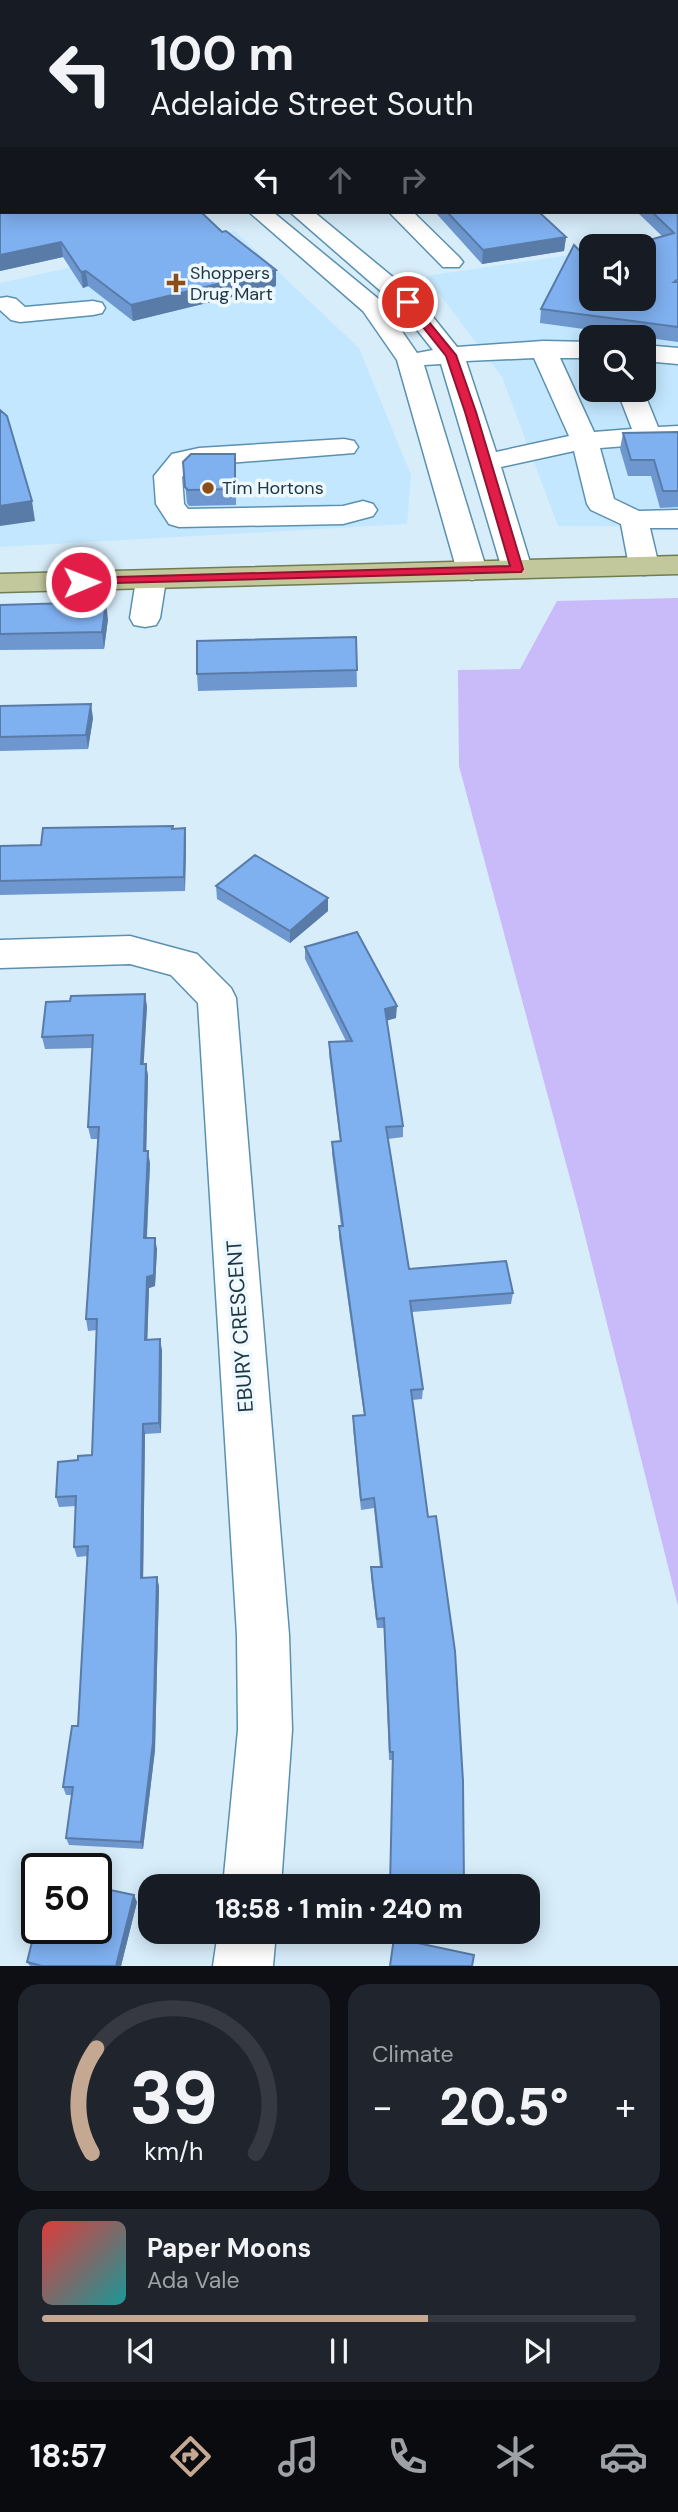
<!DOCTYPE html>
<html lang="en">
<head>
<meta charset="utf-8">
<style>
  :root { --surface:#171b24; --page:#20242c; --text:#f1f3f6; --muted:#9ea1a6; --line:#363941; --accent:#c4a892 }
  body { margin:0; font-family:"DM Sans",sans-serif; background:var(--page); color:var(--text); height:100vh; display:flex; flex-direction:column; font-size:26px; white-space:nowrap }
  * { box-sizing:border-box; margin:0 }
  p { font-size:23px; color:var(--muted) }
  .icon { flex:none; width:38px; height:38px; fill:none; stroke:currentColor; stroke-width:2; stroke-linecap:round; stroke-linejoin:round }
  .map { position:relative; height:1966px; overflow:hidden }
  .panel { display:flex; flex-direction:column; gap:18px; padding:18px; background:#0d0f14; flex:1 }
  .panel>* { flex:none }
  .hud { position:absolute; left:0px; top:0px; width:679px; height:214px; box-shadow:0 4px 18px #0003; background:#171b24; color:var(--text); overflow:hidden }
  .buttons { position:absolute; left:579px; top:234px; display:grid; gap:14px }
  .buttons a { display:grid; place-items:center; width:77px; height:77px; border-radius:14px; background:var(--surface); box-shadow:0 4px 18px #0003; font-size:35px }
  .speed { position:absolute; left:21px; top:1853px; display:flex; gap:14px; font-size:35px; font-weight:700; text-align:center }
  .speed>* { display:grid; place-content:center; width:91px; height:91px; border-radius:50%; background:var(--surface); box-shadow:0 4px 18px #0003; line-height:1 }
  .speed .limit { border:4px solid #111; border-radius:10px; background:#fff; color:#111 }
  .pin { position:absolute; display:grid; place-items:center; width:60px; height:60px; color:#fff; margin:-30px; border:4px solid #fff; border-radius:50%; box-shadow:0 2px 7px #0007 }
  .me { position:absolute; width:77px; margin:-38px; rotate:89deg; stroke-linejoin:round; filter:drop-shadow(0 0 5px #0008) }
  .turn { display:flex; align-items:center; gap:24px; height:147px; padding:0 35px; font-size:32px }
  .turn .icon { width:91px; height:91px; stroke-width:2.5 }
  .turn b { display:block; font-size:49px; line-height:60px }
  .lanes { display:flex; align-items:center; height:66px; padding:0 35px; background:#0003; justify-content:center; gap:35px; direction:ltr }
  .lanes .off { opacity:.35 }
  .big { font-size:52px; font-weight:800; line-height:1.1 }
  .panel .tile { flex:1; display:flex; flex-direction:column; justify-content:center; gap:10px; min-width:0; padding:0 24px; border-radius:21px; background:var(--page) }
  .panel .dial { align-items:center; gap:0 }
  .dial svg { height:182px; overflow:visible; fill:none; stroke:var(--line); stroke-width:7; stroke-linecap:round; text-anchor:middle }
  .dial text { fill:var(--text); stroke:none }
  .song { display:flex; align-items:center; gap:21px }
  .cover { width:84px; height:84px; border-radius:10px; background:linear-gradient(135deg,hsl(0 70% 55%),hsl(180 70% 35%)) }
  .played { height:7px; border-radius:4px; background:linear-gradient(90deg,var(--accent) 65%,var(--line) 65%) }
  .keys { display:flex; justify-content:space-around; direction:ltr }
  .heat { display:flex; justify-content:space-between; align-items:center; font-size:38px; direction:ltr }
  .panel .tiles { flex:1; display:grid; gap:18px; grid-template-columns:1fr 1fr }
  .tile:last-child { grid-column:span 2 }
  .trip { position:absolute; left:138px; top:1874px; width:402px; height:70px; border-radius:21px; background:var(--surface); box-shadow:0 4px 18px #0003; font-weight:800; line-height:70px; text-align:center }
  .menu { display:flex; height:112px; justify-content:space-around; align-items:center; background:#090b0e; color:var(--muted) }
  .menu .icon { width:49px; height:49px }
  .menu .on { color:var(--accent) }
  .menu b { font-size:32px; color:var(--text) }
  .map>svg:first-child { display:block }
</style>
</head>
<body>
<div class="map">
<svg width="678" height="1966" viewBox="0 0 678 1966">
  <rect width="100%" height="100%" fill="#d7edfa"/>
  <path fill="#c2e7fe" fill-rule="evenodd" d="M235 231 359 348 411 475 407 524 0 547V283Z
    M591 252 592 299H644L678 269V527L558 526 502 377 426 276ZM592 338H644V390H592Z"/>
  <path fill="#c9baf9" d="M678 598V1606L578 1208 459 766 458 670 520 669 557 601Z"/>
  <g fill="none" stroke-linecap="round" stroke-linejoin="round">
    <defs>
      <path id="minor" d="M13 0H33L34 2H14Z
        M447 0H466L467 2H448Z
        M0 166H2V178H0Z
        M249 212H273L381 301 417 353 433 350 399 307 290 212H314L417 297 457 347 543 341 592 342V358H560L594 432 632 429 617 390H643L658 427 678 426V442L600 448 614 499 639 511 678 510V528H650L659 566 655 572 644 575 633 572 629 566 621 524 591 510 587 504 574 451 501 467 532 569 528 575 517 578 506 575 502 569 441 364 424 365 487 571 483 577 472 580 461 577 457 571 397 360 363 311ZM534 358 569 436 496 452 466 361Z
        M389 212H413L459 257 463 262 459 267H443Z
        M7 297 16 299 25 307 93 301 102 303 105 308 102 313 93 315 20 322 11 320 0 310V298Z
        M644 345 678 348V364L644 361Z
        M344 439 354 441 358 447 354 453 192 466 182 477 184 504 188 509 343 506 363 501 373 504 377 510 373 516 343 524 179 527 169 524 156 504 154 476 172 454 199 448Z
        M151 571 162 574 166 580 160 618 156 625 145 627 134 625 130 618 136 580 140 574Z
        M130 936 197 954 231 988 236 998 289 1635 292 1730 281 1886H223L238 1730 237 1635 198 1003 171 975 130 964 0 968V940Z
        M218 1932H276L273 1966H213Z"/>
      <path id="major" d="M678 556V574L0 592V574Z"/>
    </defs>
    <use href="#minor" stroke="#5b90b0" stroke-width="3"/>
    <use href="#major" stroke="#6f7d51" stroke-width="3"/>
    <use href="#minor" fill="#fff" fill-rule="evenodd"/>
    <use href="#major" fill="#c2c89b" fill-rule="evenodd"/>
  </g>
  <path fill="#6d97ce" d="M113 0H415L420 2H115Z
    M678 113V342L540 323 541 309 587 258 662 236 637 212H677Z
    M0 186 222 232 276 270V286L133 321 88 286 83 288 63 257 0 271Z
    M435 212H539L566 237 564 251 482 264Z
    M678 432V507L660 508 651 476H628L620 449 623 433Z
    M183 462 236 470V505L189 506 187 503Z
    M0 605 108 619 104 649 0 650Z
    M356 637 357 687 198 691 197 674Z
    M0 706 93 718 88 749 0 751Z
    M185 828 186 842 185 891 0 895V846L41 845 173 829Z
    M216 886 328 911 290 943 217 899Z
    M305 947 396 1018 386 1021 403 1126V1137L388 1139 409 1269 513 1293 511 1304 412 1312 423 1389 422 1399 412 1400 392 1760H389L384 1628H377L371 1577V1567H380L374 1508 361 1510 353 1427V1416L364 1415 339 1237V1226H341L332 1153V1142L340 1141 329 1054V1042L346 1041 305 959Z
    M147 1006 143 1064H146L148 1076 146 1151 150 1163 147 1238 157 1249 155 1286 149 1288 147 1340 162 1350 161 1433 145 1434 143 1578 157 1577 159 1587 155 1750 143 1849 69 1845 66 1838 72 1795H66L63 1787 78 1726 88 1556 77 1557 74 1547 76 1506 59 1507 56 1497 78 1460 92 1455 97 1330 88 1331 86 1319 98 1139H91L88 1127 93 1048 45 1049 42 1037Z
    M137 1902 121 1966H30L27 1962 52 1933Z"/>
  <path fill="#597ba8" d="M0 126H2V140L0 141Z
    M566 237 564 251 482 264 483 250Z
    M61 242 63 257 0 271V255Z
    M276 270V286L133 321 131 305Z
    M86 271 88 286 83 288 81 272Z
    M32 501 35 521 0 526V506Z
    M106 602 108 619 104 649 102 632Z
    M91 704 93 718 88 749 86 735Z
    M185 828 186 842 185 891 184 877Z
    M328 898V911L290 943V931Z
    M145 994 147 1006 143 1076 141 1064Z
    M397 1006 396 1018 384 1021 385 1009Z
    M146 1064 148 1076 146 1163 144 1151Z
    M148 1151 150 1163 146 1250 144 1238Z
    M155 1238 157 1249 155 1286 149 1288 147 1351 145 1340 147 1277Z
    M160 1339 162 1350 161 1433 159 1423Z
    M143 1424 145 1434 143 1588 141 1578Z
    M157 1577 159 1587 155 1750 143 1849 141 1842Z
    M134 1895 137 1902 121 1966H116Z"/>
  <path fill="#7fb0f0" stroke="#597ba8" stroke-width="2" d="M128 0H415L420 2H130Z
    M485 0H678V15L677 2H484Z
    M677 29 678 30 677 99Z
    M2 65V126H0V67Z
    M677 112 678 279 674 282H678V327L541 309 574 245 587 258 592 256V299H644V247H625L674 233 652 212H677Z
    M0 186H2V212H201L222 232 226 231 276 270 131 305 86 271 81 272 61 242 0 255Z
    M447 212H539L566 237 483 250Z
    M0 410 7 416 32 501 0 506Z
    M678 432V491H663L654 460H631L623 433Z
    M191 454H235V489L188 490 185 487 183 462Z
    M106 602 102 632 0 634V605Z
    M356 637 357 670 197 674V641Z
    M91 704 86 735 0 737V706Z
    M173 826 172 829 185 828 184 877 0 881V846L41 845 43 828Z
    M255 855 328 898 290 931 216 886Z
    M357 932 397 1006 385 1009 403 1126 386 1127 409 1269 506 1261 513 1293 410 1301 423 1389 411 1390 428 1517 436 1516 455 1651 463 1781 464 1886H390L393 1752H390L384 1618 377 1619 371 1567H382L374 1498 361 1500 353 1416 365 1415 339 1226H343L332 1142 341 1141 329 1042 352 1041 305 947Z
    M145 994 141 1064H146L144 1151H148L144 1238H155L154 1275 147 1277 145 1340 160 1339 159 1423 143 1424 141 1578 157 1577 153 1742 141 1842 66 1838 73 1787H63L72 1726H78L88 1546 74 1547 76 1496 56 1497 58 1462 78 1460V1456L92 1455 97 1319H86L99 1127H88L93 1035 42 1037 46 1002 70 1001 71 996Z
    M96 1887 134 1895 116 1966H42L27 1962 35 1930 52 1933 53 1928H96Z
    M394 1938 474 1955 472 1966H390Z"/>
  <path fill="#e11d48" stroke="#92132f" stroke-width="2" d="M408 299 411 300 456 355 476 412 523 569 521 572 77 584 75 582 81 578 510 566 465 412 446 356 403 302Z"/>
  <g fill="#8d4d17" stroke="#edf8ff" stroke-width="2.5">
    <path d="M172.5 272.5h7v7h7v7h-7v7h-7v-7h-7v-7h7z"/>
    <circle cx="208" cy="488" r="7"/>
  </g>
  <g text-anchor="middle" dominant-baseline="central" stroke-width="7" stroke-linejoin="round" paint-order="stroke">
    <g font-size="18" fill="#1e3542" stroke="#edf8ff" text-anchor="start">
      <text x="190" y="273">Shoppers<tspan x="190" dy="21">Drug Mart</tspan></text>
      <text x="222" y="488">Tim Hortons</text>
    </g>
    <g font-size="21" fill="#1e3542" stroke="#edf8ff">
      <text transform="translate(240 1326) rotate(-94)">EBURY CRESCENT</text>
    </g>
  </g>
</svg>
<div class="buttons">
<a><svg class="icon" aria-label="sound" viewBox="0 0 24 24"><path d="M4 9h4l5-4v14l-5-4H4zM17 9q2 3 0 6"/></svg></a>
<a><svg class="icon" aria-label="search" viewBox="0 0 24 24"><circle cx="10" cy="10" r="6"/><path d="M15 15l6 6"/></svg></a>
</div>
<div class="speed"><div class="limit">50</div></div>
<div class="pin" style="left:408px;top:302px;background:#d93025"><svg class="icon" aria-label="arrive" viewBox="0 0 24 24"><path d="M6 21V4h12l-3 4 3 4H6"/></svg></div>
<svg class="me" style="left:81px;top:582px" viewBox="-20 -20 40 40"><circle r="17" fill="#e11d48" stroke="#fff" stroke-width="3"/><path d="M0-11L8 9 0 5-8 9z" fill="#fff"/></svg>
<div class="trip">18:58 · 1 min · 240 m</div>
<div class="hud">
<div class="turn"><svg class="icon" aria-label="left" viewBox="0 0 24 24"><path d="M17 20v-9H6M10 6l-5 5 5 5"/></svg><div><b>100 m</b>Adelaide Street South</div></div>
<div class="lanes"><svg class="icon" aria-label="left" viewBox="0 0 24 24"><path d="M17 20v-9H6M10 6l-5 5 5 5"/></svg><svg class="icon off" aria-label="ahead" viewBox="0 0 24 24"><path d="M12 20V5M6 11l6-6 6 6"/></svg><svg class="icon off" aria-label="right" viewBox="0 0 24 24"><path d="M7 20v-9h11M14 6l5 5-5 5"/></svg></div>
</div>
</div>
<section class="panel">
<div class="tiles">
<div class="tile dial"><svg viewBox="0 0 100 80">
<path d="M14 69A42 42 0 1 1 86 69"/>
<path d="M14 69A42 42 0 0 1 16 23" stroke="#c4a892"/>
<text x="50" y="56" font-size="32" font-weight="700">39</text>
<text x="50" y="72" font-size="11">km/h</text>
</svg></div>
<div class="tile"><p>Climate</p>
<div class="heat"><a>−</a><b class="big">20.5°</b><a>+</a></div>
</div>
<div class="tile">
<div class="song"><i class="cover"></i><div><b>Paper Moons</b><p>Ada Vale</p></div></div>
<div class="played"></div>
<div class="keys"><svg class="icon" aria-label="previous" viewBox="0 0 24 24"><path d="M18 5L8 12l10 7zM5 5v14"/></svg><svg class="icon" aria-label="pause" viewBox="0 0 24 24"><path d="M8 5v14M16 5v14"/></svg><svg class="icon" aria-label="next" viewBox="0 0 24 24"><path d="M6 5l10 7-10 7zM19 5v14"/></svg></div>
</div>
</div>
</section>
<nav class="menu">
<b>18:57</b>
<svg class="icon on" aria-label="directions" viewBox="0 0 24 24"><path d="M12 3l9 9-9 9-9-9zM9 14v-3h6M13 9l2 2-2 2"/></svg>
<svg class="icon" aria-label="music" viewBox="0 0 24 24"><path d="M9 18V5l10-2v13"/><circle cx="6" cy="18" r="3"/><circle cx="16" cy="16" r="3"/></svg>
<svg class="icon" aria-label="phone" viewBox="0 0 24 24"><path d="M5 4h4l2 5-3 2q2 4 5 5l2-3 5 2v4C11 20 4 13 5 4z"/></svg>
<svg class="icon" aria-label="climate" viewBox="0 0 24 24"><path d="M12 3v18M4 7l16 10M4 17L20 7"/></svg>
<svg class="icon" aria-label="car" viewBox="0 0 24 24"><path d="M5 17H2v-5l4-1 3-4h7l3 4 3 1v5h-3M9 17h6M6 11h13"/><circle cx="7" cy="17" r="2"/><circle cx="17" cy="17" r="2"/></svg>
</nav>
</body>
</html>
